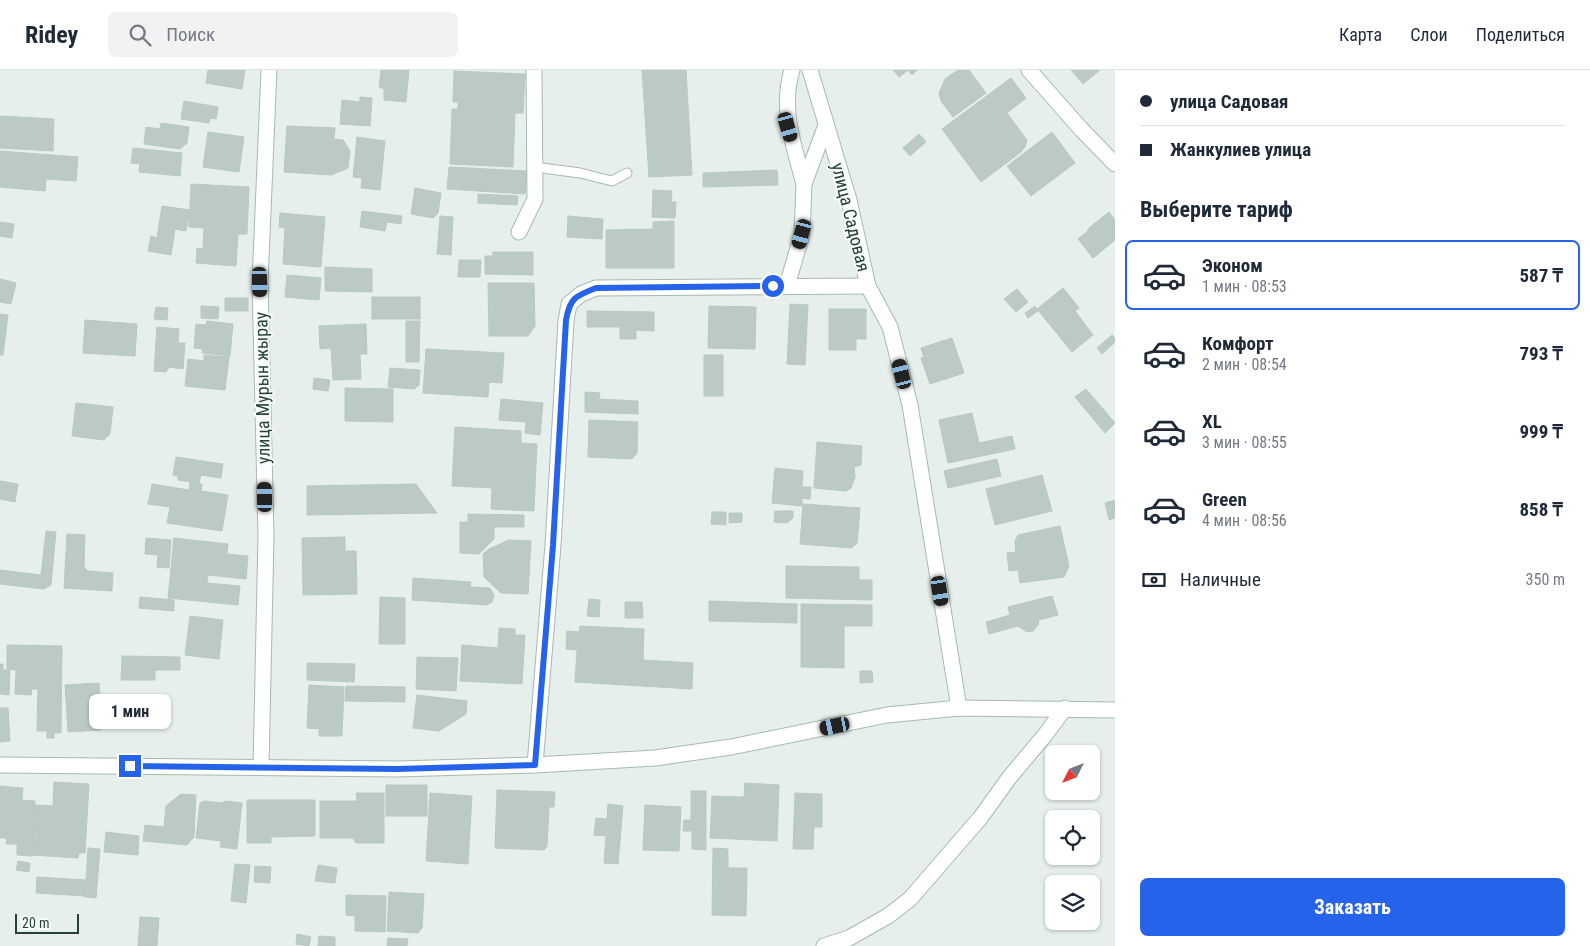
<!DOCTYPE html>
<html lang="ru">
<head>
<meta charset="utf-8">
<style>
  :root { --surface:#fff; --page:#f2f2f3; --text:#1f2937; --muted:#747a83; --line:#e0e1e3; --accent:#2563eb }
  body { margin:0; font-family:"Roboto Condensed",sans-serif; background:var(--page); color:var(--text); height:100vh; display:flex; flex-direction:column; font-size:19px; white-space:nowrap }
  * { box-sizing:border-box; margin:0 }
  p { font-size:16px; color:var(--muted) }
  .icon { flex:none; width:28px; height:28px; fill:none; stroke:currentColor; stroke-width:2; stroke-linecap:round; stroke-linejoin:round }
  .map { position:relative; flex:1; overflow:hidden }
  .drawer { display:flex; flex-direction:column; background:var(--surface); width:475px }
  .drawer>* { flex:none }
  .banner { display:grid; align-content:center; height:110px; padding:0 25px; background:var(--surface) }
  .needle { width:32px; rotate:228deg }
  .buttons { position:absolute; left:1045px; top:675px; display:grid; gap:10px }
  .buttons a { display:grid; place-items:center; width:55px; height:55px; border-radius:8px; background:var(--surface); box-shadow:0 1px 4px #0004; font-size:25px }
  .scale { position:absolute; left:15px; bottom:12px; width:64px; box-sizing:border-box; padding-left:5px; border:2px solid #24423a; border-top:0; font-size:14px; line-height:18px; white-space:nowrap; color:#24423a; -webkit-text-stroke:4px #f7fbf9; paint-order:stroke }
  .end { position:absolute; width:22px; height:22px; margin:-11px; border:6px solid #2563eb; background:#fff; box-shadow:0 0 0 2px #fff }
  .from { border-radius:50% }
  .bubble { position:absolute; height:35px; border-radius:8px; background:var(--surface); box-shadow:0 1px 4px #0004; font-size:16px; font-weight:700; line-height:35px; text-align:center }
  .car { position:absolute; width:15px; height:30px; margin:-15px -8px; border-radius:6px; box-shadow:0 0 4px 1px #0007; background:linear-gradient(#222 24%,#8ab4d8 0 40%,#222 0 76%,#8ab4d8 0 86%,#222 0) }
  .banner b { display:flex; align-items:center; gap:18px; height:48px; font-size:19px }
  .banner b+b { border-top:1px solid var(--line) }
  .banner i { width:12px; height:12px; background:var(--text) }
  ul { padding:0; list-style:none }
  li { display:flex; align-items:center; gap:15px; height:70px; margin:0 10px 8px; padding:0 15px; border:2px solid transparent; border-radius:8px }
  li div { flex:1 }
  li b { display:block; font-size:19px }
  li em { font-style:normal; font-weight:700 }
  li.selected { border-color:var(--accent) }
  li>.icon { width:45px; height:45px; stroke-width:1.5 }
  h2 { padding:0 25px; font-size:22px; line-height:60px }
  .pay { display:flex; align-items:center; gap:12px; height:55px; padding:0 25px; font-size:19px }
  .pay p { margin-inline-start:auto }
  .action { display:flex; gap:10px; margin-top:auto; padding:10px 25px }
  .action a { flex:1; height:58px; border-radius:8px; background:var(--accent); color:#fff; font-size:20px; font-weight:700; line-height:58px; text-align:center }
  header { display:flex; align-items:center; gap:30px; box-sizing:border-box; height:70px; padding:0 25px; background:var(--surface); border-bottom:1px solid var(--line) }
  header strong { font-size:24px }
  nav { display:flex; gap:28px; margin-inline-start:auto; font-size:18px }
  .search { width:350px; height:45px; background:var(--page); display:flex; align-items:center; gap:12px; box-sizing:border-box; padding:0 18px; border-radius:8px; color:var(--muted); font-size:19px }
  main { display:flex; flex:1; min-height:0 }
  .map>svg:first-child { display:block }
  .building { fill:#bbcac4; stroke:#b8c9c2 }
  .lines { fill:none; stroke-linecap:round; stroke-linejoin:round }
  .lane-casing { stroke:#a8b8b2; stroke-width:11 }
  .street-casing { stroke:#a8b8b2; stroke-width:17 }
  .lane { stroke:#fff; stroke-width:9 }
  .street { stroke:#fff; stroke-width:15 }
  .route { stroke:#2563eb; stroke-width:6 }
  .labels { text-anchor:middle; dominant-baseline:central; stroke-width:4; stroke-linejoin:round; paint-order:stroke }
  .street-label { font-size:18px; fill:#24423a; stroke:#f7fbf9 }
</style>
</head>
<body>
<header>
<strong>Ridey</strong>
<div class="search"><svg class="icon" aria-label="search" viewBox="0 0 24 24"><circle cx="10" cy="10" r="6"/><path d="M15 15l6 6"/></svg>Поиск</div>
<nav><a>Карта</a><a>Слои</a><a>Поделиться</a></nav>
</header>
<main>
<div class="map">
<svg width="1115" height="876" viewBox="0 0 1115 876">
  <rect width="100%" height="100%" fill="#e6efeb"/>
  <g class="building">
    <path d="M208 0H245L242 19 206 13Z"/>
    <path d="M381 0H409L406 32 384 30V19L379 17Z"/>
    <path d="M642 0H686L692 105 649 107Z"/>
    <path d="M893 0H917L912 5 908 0 899 7Z"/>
    <path d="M958 0H969L986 23 953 47 941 31 939 23 945 9Z"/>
    <path d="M1071 0H1100L1083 14Z"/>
    <path d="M454 1 525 4 523 43H515L513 97 450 94 452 39H458V32H453Z"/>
    <path d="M1011 8 1026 28 1007 43 1027 70 1025 77 1021 82 981 112 942 59Z"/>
    <path d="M360 27 372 28 370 56 340 54 342 30 360 32Z"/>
    <path d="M184 31 218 37 216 49 210 48 209 53 181 49Z"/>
    <path d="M0 46 54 49 53 81 0 78Z"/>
    <path d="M161 53 189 57 187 73 180 79 144 74 146 57 160 59Z"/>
    <path d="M287 56 335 58 334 69 343 70 350 81 348 98 331 105 284 102Z"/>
    <path d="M208 62 244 67 239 102 203 97Z"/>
    <path d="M1052 62 1075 93 1031 126 1007 96Z"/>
    <path d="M919 64 926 72 910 86 903 78Z"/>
    <path d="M357 67 385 71 380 120 361 118 362 108 353 107Z"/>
    <path d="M133 78 182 83 180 106 139 102 140 94 131 93Z"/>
    <path d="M0 81 78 87 76 111 46 109 45 121 0 117Z"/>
    <path d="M449 97 527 101 525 124 447 119Z"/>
    <path d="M777 100 778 115 703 117V103Z"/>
    <path d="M191 114 249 117 247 164H238L236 196 196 193 197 178 203 179 204 158 189 157Z"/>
    <path d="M415 118 441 123 438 143 433 148 411 144Z"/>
    <path d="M653 120 672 121 671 132H676L675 148 652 147Z"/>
    <path d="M478 124 518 126 517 135 478 133Z"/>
    <path d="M162 136 190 140 186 161 175 159 171 185 148 181 151 166 157 168Z"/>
    <path d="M362 141 402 146 401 154 387 152 385 161 360 157Z"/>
    <path d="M1109 142 1115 150V170L1093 188 1078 169 1087 162 1089 158Z"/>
    <path d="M280 143 325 147 321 197 283 194 285 158 279 157Z"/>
    <path d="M440 146 453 147 451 185 437 184Z"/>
    <path d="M568 146 603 149 602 169 567 167Z"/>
    <path d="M674 151V198H606V160L653 159V152Z"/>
    <path d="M0 152 14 154 12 168 0 166Z"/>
    <path d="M493 182H533V205L485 204V186H493Z"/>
    <path d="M459 190H481L480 207H458Z"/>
    <path d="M325 197 372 199V222L325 221Z"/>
    <path d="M287 205 321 208 319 230 285 227Z"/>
    <path d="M0 209 16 213 11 234 0 232Z"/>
    <path d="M488 213H534L535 256 528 266H489Z"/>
    <path d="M1063 218 1079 238 1075 241 1093 265 1072 282 1037 239Z"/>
    <path d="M1017 219 1028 232 1016 242 1004 229Z"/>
    <rect x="372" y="227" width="48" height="22"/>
    <rect x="225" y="228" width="23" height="13"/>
    <path d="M790 234 808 235 805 295 787 294Z"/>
    <path d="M201 236 219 237 218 249 201 248Z"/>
    <path d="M709 236 756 237 755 279 708 278Z"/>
    <path d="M1035 236 1038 241 1028 248 1025 243Z"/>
    <path d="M156 237 168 238 167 250 154 249Z"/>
    <path d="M829 239H866V269H856V280H829Z"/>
    <path d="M587 241 654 242V261L636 260V269H620V257H587Z"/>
    <path d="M0 244 8 245 3 285H0Z"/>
    <path d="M85 250 137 254 135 286 83 283Z"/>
    <path d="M207 251 233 254 230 286 202 283 203 279 194 278 196 254 206 255Z"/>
    <path d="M406 251H420L419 292H406Z"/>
    <path d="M366 254 367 284H360L361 309 333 310 331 278 320 279 319 256Z"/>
    <path d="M157 257 179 259 178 273H185L183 299 169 297 166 302 154 301Z"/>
    <path d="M1112 265 1115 268V272L1102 284 1097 278Z"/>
    <path d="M952 268 964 303 930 314 921 288 924 287 921 278Z"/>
    <path d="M426 279 504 283 502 313 489 312 488 327 423 323Z"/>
    <path d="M204 285 229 287 225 320 185 316 188 289 204 291Z"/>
    <rect x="704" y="285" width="19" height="41"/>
    <path d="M390 298 420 300 419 315 414 319 388 317Z"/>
    <path d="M314 308 330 310 328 321 313 319Z"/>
    <path d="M345 318 393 319V352L345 351Z"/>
    <path d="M1086 319 1115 353 1105 363 1075 327Z"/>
    <path d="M585 322 600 323 599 329 638 331V344L585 342Z"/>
    <path d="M501 329 543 333 540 365 525 363 526 352 499 350Z"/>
    <path d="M76 333 113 337 110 364 104 370 72 366Z"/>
    <path d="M972 343 979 373 1012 366 1015 379 948 393 939 350Z"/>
    <path d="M589 350 638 352 637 383 632 389 588 387Z"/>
    <path d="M455 357 521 361V373L537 374 534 441 491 439 492 418 452 416Z"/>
    <path d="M817 372 862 376 861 395 854 397 855 407 851 418 846 421 814 418Z"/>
    <path d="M176 387 223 394 221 408 201 405 199 413 178 410V406L173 405Z"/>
    <path d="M997 389 1001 406 948 418 944 401Z"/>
    <path d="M775 398 803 401 802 417H811L810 429 802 428V436L772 433Z"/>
    <path d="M1042 405 1052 441 995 455 986 419Z"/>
    <path d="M0 411 18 414 15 432 0 429Z"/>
    <path d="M190 412 202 414 201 421 228 425 222 461 167 453 170 437 148 434 152 414 189 420Z"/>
    <path d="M416 414 437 443 307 445V416Z"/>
    <path d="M1115 430V448L1109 450 1105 433Z"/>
    <path d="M803 434 860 438 857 473 852 478 800 474Z"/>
    <path d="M775 441H793V448L787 453 774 452Z"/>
    <path d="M712 442H726V455L711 454Z"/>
    <path d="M729 443H742V452L729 453Z"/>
    <path d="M468 444 524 445V457H494V469L479 484 460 483V452H468Z"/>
    <path d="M1060 456 1069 496 1064 507 1020 513 1018 500 1009 501 1007 483 1016 482 1015 471 1018 465Z"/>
    <path d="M46 461 56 462 51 515 44 519 0 514V500L41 505Z"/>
    <path d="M67 464 85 465 84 497 88 501 113 503 112 521 64 518Z"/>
    <path d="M345 467V481H356L357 524 303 525 302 468Z"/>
    <path d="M146 468 171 470 169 498 157 497 158 485 145 484Z"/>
    <path d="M174 468 228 474 227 484 248 486 246 509 208 505 207 513 240 516 238 535 168 528Z"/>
    <path d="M509 470 531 471 528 524 501 523 484 507 483 484 489 479Z"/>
    <path d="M786 496 859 497V510H872V530L786 528Z"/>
    <path d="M413 508 471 512 470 517 490 518 494 525 492 532 487 535 412 530Z"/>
    <path d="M1052 526 1058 545 1039 550 1038 555 1033 561 1027 562 1018 556 989 564 986 552 1010 545 1008 537Z"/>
    <path d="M140 527 174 530V541L139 538Z"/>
    <path d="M380 527 405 528V574H379Z"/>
    <path d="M589 529 600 530 599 547 587 546Z"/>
    <path d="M709 531 797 534V553L709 551Z"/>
    <path d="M625 532H642L643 548H625Z"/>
    <path d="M801 534 872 535V556H844V598L801 597Z"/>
    <path d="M190 546 223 550 219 589 185 585Z"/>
    <path d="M580 556 644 559 643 590 693 593 692 619 575 612 577 580 566 579 567 561 579 562Z"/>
    <path d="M499 558 515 559V565H525L522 614 460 611 462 575 498 578Z"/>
    <path d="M7 575 62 576 61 663H54V668H47V661H37L38 619H32L31 625 15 624 16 600 7 599Z"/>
    <path d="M122 586 180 587V600H155V610H121Z"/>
    <path d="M417 587 458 588 456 621 416 619Z"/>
    <path d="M307 593 355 594 354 612 307 610Z"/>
    <path d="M0 594H3V600H10L9 625 0 624Z"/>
    <path d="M860 601H872L873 612 860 613Z"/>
    <path d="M99 613 101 660 68 662 65 615Z"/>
    <path d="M309 615 344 617 342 666H319V659L307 658Z"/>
    <path d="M346 616 405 617V632L345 631Z"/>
    <path d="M417 625 467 631 466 644 439 661 413 658Z"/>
    <path d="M0 638H8L10 671 0 672Z"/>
    <path d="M54 712 89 714 85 783H79L78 788 32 785 35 735 53 736Z"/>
    <path d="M745 713 779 715 777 771 710 768 712 726 744 727Z"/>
    <rect x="386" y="715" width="41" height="31"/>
    <path d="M0 716 23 718 22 730 35 731 32 786 17 785V774H6L7 768H0Z"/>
    <path d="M497 720 555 722 554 737H549L547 776 544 780 495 778Z"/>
    <path d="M691 721H706V780L692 779V761H683L684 750H691Z"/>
    <path d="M356 723H384V773H356L353 768H320V731H357Z"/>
    <path d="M430 723 472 726 468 794 426 791Z"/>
    <path d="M795 723 822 724V757H814L813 779H793Z"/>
    <path d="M181 724 196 725 194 767 187 775 143 771 145 755 164 757 166 736Z"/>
    <path d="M247 730H315V766L271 767V773H247Z"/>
    <path d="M205 731 221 733 226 731 242 733 237 779 220 777 221 771 196 768 200 733Z"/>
    <path d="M608 734 623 736 618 794 604 793 606 766 594 765 596 748 607 749Z"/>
    <path d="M645 735 681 737 679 781 643 780Z"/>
    <path d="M106 762 139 766 138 785 104 782Z"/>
    <path d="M88 778 100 779 96 828 85 827Z"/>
    <path d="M713 778 728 779V798H747L746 846 712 845Z"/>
    <path d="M18 791 30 793 29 802 16 800Z"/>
    <path d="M235 794 250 795 246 833 231 831Z"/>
    <path d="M318 795 337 798 335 813 315 811Z"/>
    <path d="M255 796 271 797 270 813 254 812Z"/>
    <path d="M37 807 85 810V826L36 823Z"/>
    <path d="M389 822 424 824 422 858 418 863 387 861Z"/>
    <path d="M346 825 386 826 385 862 355 861V846L346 845Z"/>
    <path d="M140 847 159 848 157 876H138Z"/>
    <path d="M297 864 311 867 309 876 296 874Z"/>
    <path d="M319 866 335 867V876H318Z"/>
    <path d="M388 868 408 869 407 876H387Z"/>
  </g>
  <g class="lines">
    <g class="lane-casing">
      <path id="lane" d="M535 97 580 103 612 111 627 103"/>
    </g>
    <g class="street-casing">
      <g id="street">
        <path d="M792 0C780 39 794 76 804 114"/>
        <path d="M1029 0 1081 59 1115 94"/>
        <path d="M519 162 535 129 534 0"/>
        <path d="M787 216 802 164 804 114 826 55"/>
        <path d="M868 216 890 257 910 335 959 638"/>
        <path d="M0 695 397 699 535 695 655 688 731 677 887 645 959 638 1115 640"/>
        <path d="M535 695 553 475 566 251 569 234 581 224 596 218 868 216 849 130 810 0"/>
        <path d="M261 697 266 466 260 212 269 0"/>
        <path d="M824 876 849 868 888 846 910 829 981 747 1009 708 1045 665 1065 638"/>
      </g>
    </g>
    <use href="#lane" class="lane"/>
    <use href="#street" class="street"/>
  </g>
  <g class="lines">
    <path class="route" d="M130 696 397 699 535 695 553 475 566 250C570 228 575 226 596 218L773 216"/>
  </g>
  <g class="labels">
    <g class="street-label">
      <text transform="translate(851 147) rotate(76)">улица Садовая</text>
      <text transform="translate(262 318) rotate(-91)">улица Мурын жырау</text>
    </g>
  </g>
</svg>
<div class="buttons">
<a><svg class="needle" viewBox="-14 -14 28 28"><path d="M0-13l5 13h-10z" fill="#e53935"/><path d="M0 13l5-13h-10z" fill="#747a83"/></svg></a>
<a><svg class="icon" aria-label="locate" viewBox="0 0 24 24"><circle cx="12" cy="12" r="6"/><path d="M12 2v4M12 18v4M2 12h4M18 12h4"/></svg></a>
<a><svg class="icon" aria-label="layers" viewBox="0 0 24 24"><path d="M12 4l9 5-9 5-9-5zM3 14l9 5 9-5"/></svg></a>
</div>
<div class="scale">20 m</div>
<i class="end from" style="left:773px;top:216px"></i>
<i class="end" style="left:130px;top:696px"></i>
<div class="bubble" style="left:89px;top:624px;width:82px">1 мин</div>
<i class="car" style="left:788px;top:57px;rotate:164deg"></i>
<i class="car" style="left:802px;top:164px;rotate:195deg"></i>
<i class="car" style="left:260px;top:212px;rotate:179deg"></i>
<i class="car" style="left:902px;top:304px;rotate:346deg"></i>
<i class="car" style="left:265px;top:427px;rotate:359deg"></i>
<i class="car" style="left:940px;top:521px;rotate:171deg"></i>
<i class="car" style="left:835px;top:656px;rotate:258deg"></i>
</div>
<section class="drawer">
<div class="banner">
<b><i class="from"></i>улица Садовая</b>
<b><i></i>Жанкулиев улица</b>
</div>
<h2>Выберите тариф</h2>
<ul>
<li class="selected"><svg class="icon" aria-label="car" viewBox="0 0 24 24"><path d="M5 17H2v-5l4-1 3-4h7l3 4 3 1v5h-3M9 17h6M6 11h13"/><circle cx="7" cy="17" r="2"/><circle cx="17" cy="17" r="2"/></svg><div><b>Эконом</b><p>1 мин · 08:53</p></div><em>587 ₸</em></li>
<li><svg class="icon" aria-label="car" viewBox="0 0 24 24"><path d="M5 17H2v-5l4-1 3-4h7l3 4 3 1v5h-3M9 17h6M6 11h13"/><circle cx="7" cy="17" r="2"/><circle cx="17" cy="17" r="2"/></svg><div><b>Комфорт</b><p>2 мин · 08:54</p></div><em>793 ₸</em></li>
<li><svg class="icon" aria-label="car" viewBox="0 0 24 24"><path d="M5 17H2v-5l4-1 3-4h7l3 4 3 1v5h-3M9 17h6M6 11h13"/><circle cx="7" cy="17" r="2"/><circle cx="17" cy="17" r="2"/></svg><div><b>XL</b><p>3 мин · 08:55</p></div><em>999 ₸</em></li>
<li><svg class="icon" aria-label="car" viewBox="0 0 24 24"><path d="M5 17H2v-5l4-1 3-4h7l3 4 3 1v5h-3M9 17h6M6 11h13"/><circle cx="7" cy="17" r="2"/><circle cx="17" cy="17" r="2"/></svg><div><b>Green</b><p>4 мин · 08:56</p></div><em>858 ₸</em></li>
</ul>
<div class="pay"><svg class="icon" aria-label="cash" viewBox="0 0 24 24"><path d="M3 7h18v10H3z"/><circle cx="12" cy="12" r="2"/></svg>Наличные<p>350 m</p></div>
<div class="action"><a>Заказать</a></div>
</section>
</main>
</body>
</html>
